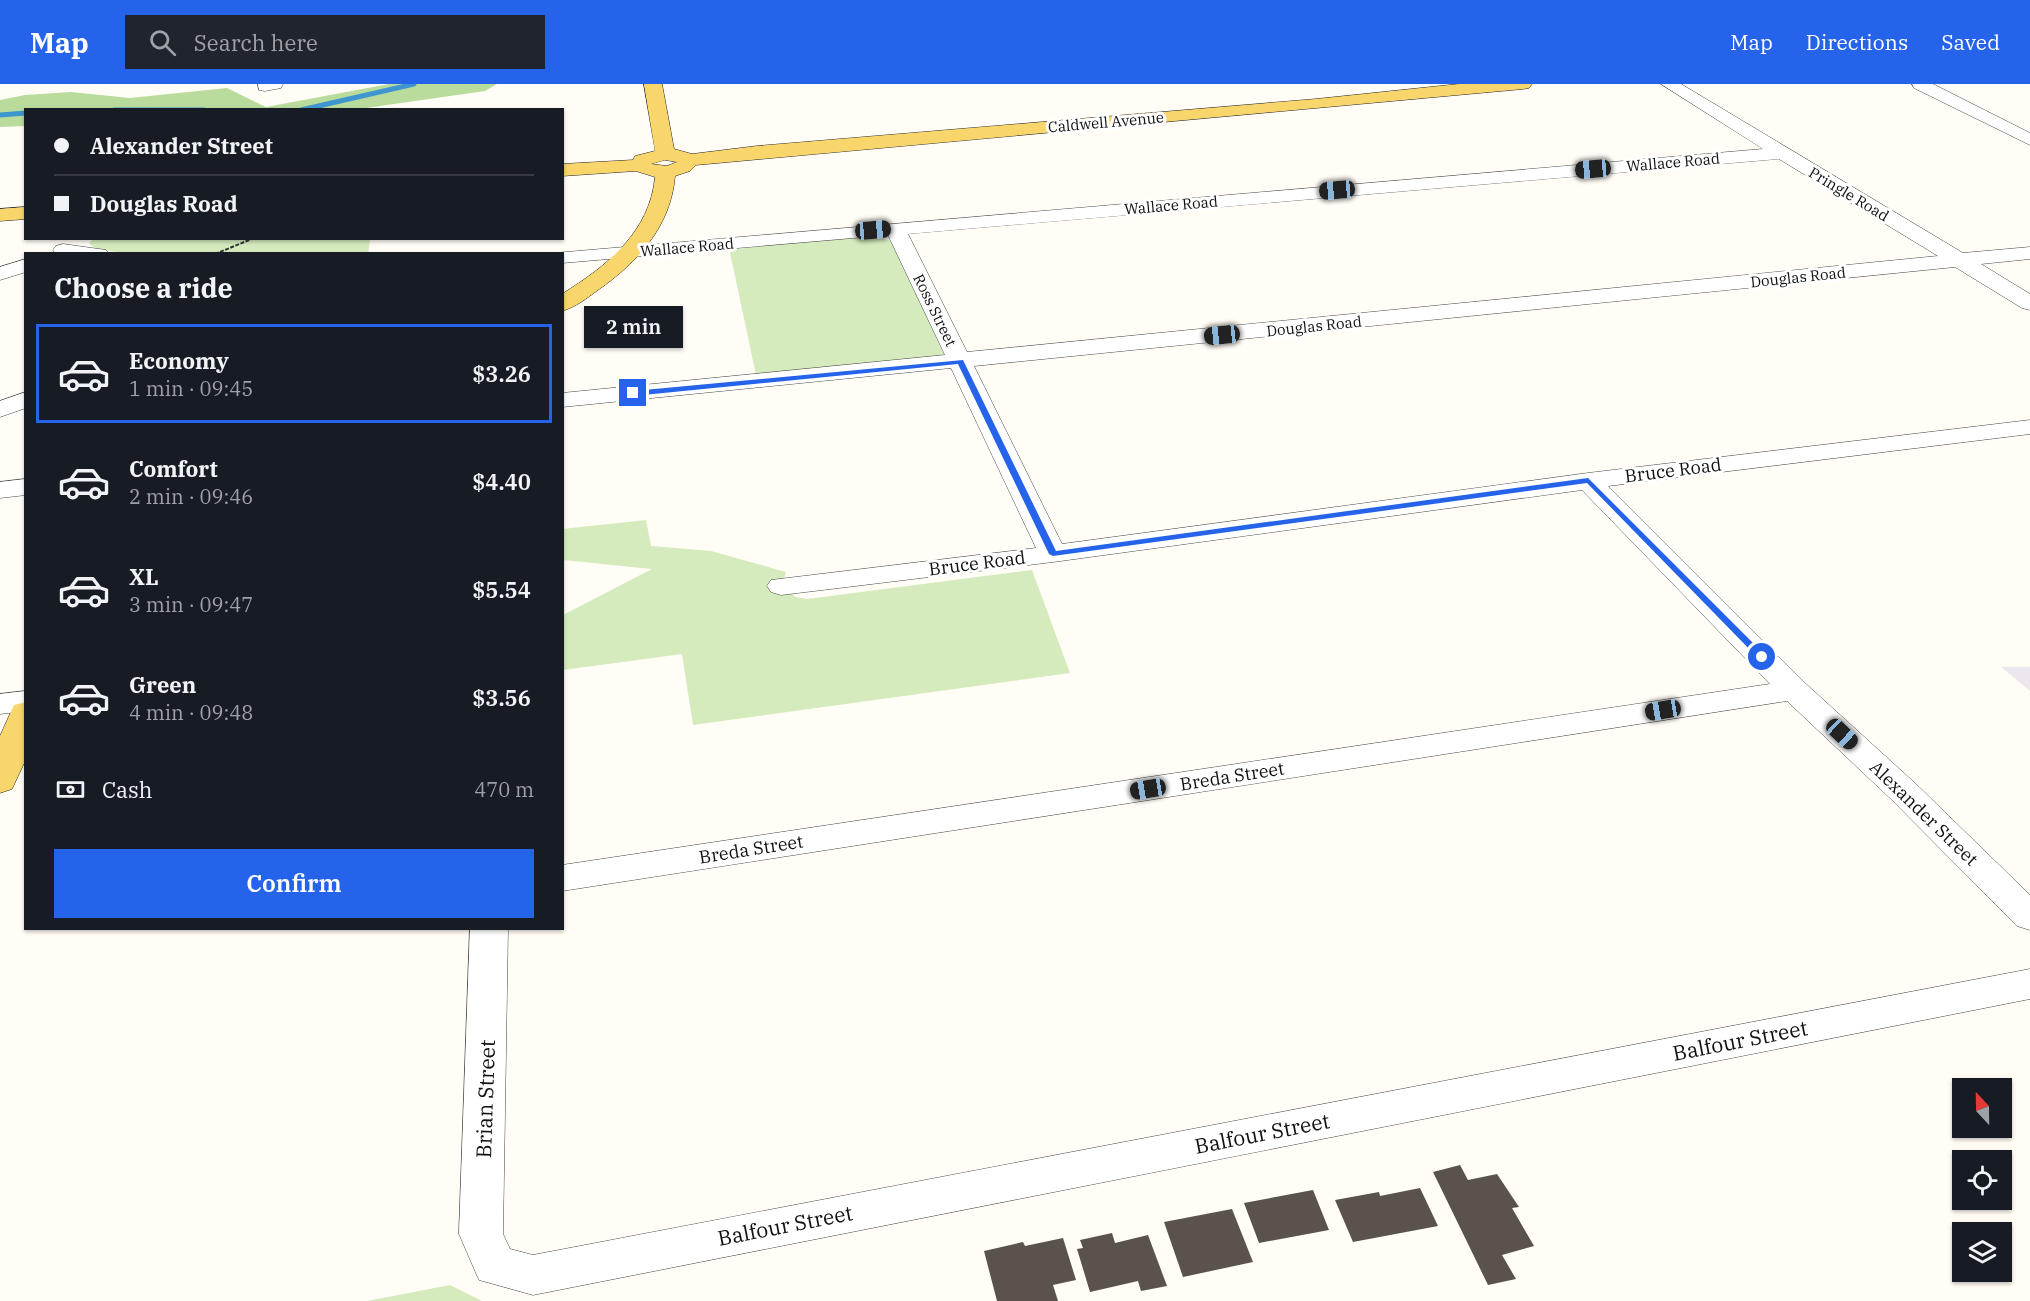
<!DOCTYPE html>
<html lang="en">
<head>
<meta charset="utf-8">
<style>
  :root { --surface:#171b24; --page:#20242c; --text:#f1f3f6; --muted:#9ea1a6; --line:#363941; --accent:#2563eb }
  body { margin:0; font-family:"IBM Plex Serif",serif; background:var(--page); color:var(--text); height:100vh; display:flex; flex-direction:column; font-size:22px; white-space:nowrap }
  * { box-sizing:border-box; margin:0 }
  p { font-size:20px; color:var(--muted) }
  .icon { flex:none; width:33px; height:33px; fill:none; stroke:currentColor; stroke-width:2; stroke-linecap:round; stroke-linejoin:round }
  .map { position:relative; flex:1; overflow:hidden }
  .panel { position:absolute; left:24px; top:168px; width:540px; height:678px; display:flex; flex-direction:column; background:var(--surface); border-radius:0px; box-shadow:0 2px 4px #0004 }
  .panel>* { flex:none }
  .banner { position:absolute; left:24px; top:24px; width:540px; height:132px; border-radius:0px; box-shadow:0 2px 4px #0004; display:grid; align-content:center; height:132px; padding:0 30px; background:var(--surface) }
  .needle { width:39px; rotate:338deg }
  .tools { position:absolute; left:1952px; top:994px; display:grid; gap:12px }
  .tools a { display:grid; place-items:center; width:60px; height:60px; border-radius:0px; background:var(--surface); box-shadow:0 2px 4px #0004; font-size:30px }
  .end { position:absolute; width:27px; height:27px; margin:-14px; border:8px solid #2563eb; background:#fff; box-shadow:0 0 0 3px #fff }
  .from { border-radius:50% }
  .bubble { position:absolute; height:42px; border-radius:0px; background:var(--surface); box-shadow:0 2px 4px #0004; font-size:20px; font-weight:600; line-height:42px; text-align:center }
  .car { position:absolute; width:18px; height:36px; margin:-18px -9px; border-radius:8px; box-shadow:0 0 4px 2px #0007; background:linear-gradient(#222 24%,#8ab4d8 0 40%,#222 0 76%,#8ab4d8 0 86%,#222 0) }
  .banner b { display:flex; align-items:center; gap:21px; height:57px; font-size:22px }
  .banner b+b { border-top:2px solid var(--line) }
  .banner i { width:15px; height:15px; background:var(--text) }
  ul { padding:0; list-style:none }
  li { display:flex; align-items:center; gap:18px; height:99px; margin:0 12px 9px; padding:0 18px; border:3px solid transparent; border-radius:0px }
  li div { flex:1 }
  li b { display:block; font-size:22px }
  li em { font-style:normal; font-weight:600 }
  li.active { border-color:var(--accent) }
  li>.icon { width:54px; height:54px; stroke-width:1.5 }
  h2 { padding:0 30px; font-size:27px; line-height:72px }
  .pay { display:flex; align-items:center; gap:15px; height:66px; padding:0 30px; font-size:22px }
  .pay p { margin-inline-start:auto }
  .button { display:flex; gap:12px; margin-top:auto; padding:12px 30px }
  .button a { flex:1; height:69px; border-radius:0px; background:var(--accent); color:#fff; font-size:24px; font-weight:600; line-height:69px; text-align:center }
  header { display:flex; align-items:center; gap:36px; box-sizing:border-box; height:84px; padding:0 30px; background:var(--accent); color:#fff }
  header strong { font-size:28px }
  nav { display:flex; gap:33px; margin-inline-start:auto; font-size:21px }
  .search { width:420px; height:54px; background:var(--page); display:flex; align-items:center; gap:15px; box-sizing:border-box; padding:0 21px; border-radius:0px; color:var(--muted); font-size:22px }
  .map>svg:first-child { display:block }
  .industrial { fill:#eee6ef }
  .green { fill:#d5ebbd }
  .forest { fill:#b9dc9c }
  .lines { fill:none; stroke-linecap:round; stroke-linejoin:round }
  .stream { stroke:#3f96cf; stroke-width:5 }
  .building { fill:#5a524d }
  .minor-casing { stroke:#444; stroke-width:1 }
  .major-casing { stroke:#222; stroke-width:1 }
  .path { stroke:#333; stroke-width:2; stroke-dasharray:4 1.5; stroke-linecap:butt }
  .minor { fill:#fff; fill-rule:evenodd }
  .major { fill:#f9d66b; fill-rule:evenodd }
  .route { fill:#2563eb }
  .labels { text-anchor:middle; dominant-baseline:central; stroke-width:6; stroke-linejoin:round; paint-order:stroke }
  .far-street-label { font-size:15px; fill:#111; stroke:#fff }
  .street-label { font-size:18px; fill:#111; stroke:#fff }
  .near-street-label { font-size:21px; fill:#111; stroke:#fff }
</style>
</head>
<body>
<header>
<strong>Map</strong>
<div class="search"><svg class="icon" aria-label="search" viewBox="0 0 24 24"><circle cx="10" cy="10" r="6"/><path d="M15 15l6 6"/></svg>Search here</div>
<nav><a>Map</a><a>Directions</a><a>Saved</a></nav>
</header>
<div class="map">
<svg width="2030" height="1217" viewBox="0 0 2030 1217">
  <rect width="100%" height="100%" fill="#fffdf5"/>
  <path class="industrial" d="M2001 583H2030V607Z"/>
  <g class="green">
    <path d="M875 152 894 158 945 273 756 291 729 164Z"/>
    <path d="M94 154 370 155 368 170H134L95 165 89 159Z"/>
    <path d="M646 436 651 462 711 467 786 488 782 502 796 513 807 515 1032 486 1070 589 693 641 682 570 563 586V531L652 485 563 476 562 445Z"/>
    <path d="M450 1201 482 1217H367Z"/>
  </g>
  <path class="forest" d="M389 0H497L485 7 359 25 26 26 25 42 0 43V16L25 11 71 8 130 14 227 4 266 23Z"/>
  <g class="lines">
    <g class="stream">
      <path d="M114 26H204"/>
      <path d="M301 26 414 0"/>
      <path d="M0 31 26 29"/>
    </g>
  </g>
  <g class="building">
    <path d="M1460 1081 1468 1096 1497 1090 1519 1123 1512 1124 1534 1162 1502 1171 1516 1195 1488 1201 1433 1088Z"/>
    <path d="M1420 1104 1438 1142 1353 1158 1335 1116 1379 1108 1380 1112Z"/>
    <path d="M1313 1106 1329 1146 1259 1159 1244 1119Z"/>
    <path d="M1232 1125 1253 1178 1183 1193 1164 1138Z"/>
    <path d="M1112 1149 1115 1159 1148 1151 1167 1202 1141 1207 1138 1197 1090 1208 1077 1165 1083 1164 1080 1156Z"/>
    <path d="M1063 1154 1076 1196 1053 1201 1058 1217H997L984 1167 1023 1158 1025 1162Z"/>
  </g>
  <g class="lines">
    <g class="minor-casing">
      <g id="minor">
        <path d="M258 0H283L281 4 265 7 259 6Z"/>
        <path d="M1661 0H1681L1963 169 2030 163V175L1981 180 2030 210V226L2022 224 1955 183 974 282 1062 460 1588 389 2030 336V350L1608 402 1805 599 1916 700 2030 811V846L2017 842 1892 716 1787 617 562 807V781L1770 600 1582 406 1053 478 781 511 771 508 767 502 771 496 1036 464 951 284 562 323V309L945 271 888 151 562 179V170L555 169 1763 65ZM1779 75 1938 172 967 268 908 150Z"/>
        <path d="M1912 0H1933L2030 49V61L1914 4Z"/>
        <path d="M63 160 106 166 109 170H55L53 166 56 162Z"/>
        <path d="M26 175V188L0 196V183Z"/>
        <path d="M26 308V324L0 333V317Z"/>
        <path d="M26 395V411L0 414V398Z"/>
        <path d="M26 607V627L0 630V610Z"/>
        <path d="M470 844H508L503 1150 510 1165 533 1171 2030 885V915L533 1211 479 1196 459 1150Z"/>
      </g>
    </g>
    <g class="major-casing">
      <g id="major">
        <path d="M644 0H662L674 65 692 70 757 62 1316 15 1459 0H1532L1529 4 1523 5 696 81 690 87 675 92C671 142 638 178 598 206 587 214 576 223 562 227V210C607 182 650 148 655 93L636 87 562 92V80L633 76 635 72 655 67ZM665 76 677 78 667 82 651 80Z"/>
        <path d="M26 123V135L0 137V125Z"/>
        <path d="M26 618V675L12 705 0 709V652L14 621Z"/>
      </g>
    </g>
    <path class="path" d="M215 170 254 154"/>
    <use href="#minor" class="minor"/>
    <use href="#major" class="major"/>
  </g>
  <path class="route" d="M963 276 1056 467 1588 394 1767 573 1759 575 1587 399 1053 472 1049 470 958 280 633 312 629 309 633 307Z"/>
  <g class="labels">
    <g class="far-street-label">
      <text transform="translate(1106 38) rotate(-5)">Caldwell Avenue</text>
      <text transform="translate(1673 78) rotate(-5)">Wallace Road</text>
      <text transform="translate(1849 110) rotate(31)">Pringle Road</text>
      <text transform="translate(1171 121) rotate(-5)">Wallace Road</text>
      <text transform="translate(687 163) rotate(-5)">Wallace Road</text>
      <text transform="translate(1798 193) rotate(-6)">Douglas Road</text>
      <text transform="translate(935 226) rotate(64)">Ross Street</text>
      <text transform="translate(1314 242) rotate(-6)">Douglas Road</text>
    </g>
    <g class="street-label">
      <text transform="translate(1673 386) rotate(-7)">Bruce Road</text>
      <text transform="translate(977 479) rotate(-7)">Bruce Road</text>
      <text transform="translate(1232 692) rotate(-9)">Breda Street</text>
      <text transform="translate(1924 729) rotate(44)">Alexander Street</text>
      <text transform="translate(751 765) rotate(-9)">Breda Street</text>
    </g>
    <g class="near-street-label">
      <text transform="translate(1740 956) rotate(-11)">Balfour Street</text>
      <text transform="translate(485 1015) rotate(-88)">Brian Street</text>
      <text transform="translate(1262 1049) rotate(-11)">Balfour Street</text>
      <text transform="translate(785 1141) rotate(-11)">Balfour Street</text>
    </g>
  </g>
</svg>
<div class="tools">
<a><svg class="needle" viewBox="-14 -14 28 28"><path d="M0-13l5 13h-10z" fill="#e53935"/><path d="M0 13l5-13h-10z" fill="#9ea1a6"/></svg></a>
<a><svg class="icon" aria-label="locate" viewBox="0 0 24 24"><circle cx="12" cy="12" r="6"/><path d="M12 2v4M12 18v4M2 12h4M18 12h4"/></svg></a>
<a><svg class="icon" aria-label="layers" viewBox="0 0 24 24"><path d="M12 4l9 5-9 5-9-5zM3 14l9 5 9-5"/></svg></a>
</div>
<i class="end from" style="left:1762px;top:573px"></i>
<i class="end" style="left:633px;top:309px"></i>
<div class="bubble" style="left:584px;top:222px;width:99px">2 min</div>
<i class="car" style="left:1593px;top:85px;rotate:265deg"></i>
<i class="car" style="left:1337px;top:106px;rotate:265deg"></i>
<i class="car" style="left:873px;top:146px;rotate:85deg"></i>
<i class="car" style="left:1222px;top:251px;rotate:264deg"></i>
<i class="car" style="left:1663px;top:626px;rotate:261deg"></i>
<i class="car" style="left:1842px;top:650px;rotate:133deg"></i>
<i class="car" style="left:1148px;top:705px;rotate:261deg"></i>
<div class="banner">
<b><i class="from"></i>Alexander Street</b>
<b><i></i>Douglas Road</b>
</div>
<section class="panel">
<h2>Choose a ride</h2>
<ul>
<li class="active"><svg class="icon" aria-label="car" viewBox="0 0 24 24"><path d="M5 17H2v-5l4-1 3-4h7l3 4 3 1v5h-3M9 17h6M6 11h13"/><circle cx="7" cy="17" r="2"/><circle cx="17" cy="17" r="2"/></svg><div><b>Economy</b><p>1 min · 09:45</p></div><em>$3.26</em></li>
<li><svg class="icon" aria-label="car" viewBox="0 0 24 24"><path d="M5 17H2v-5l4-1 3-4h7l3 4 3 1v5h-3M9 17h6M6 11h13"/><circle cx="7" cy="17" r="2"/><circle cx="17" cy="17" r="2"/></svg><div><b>Comfort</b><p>2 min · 09:46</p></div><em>$4.40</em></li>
<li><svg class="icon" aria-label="car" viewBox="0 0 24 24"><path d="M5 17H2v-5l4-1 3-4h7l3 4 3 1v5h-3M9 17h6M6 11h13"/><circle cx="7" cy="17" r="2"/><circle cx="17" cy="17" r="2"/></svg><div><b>XL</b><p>3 min · 09:47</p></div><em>$5.54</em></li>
<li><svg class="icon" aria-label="car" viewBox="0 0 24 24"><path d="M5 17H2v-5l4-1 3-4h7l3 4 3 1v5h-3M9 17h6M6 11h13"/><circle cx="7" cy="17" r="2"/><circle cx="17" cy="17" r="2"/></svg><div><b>Green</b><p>4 min · 09:48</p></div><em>$3.56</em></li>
</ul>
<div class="pay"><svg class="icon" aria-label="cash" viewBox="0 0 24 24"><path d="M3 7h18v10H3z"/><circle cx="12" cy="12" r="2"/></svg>Cash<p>470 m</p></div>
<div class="button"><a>Confirm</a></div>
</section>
</div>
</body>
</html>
